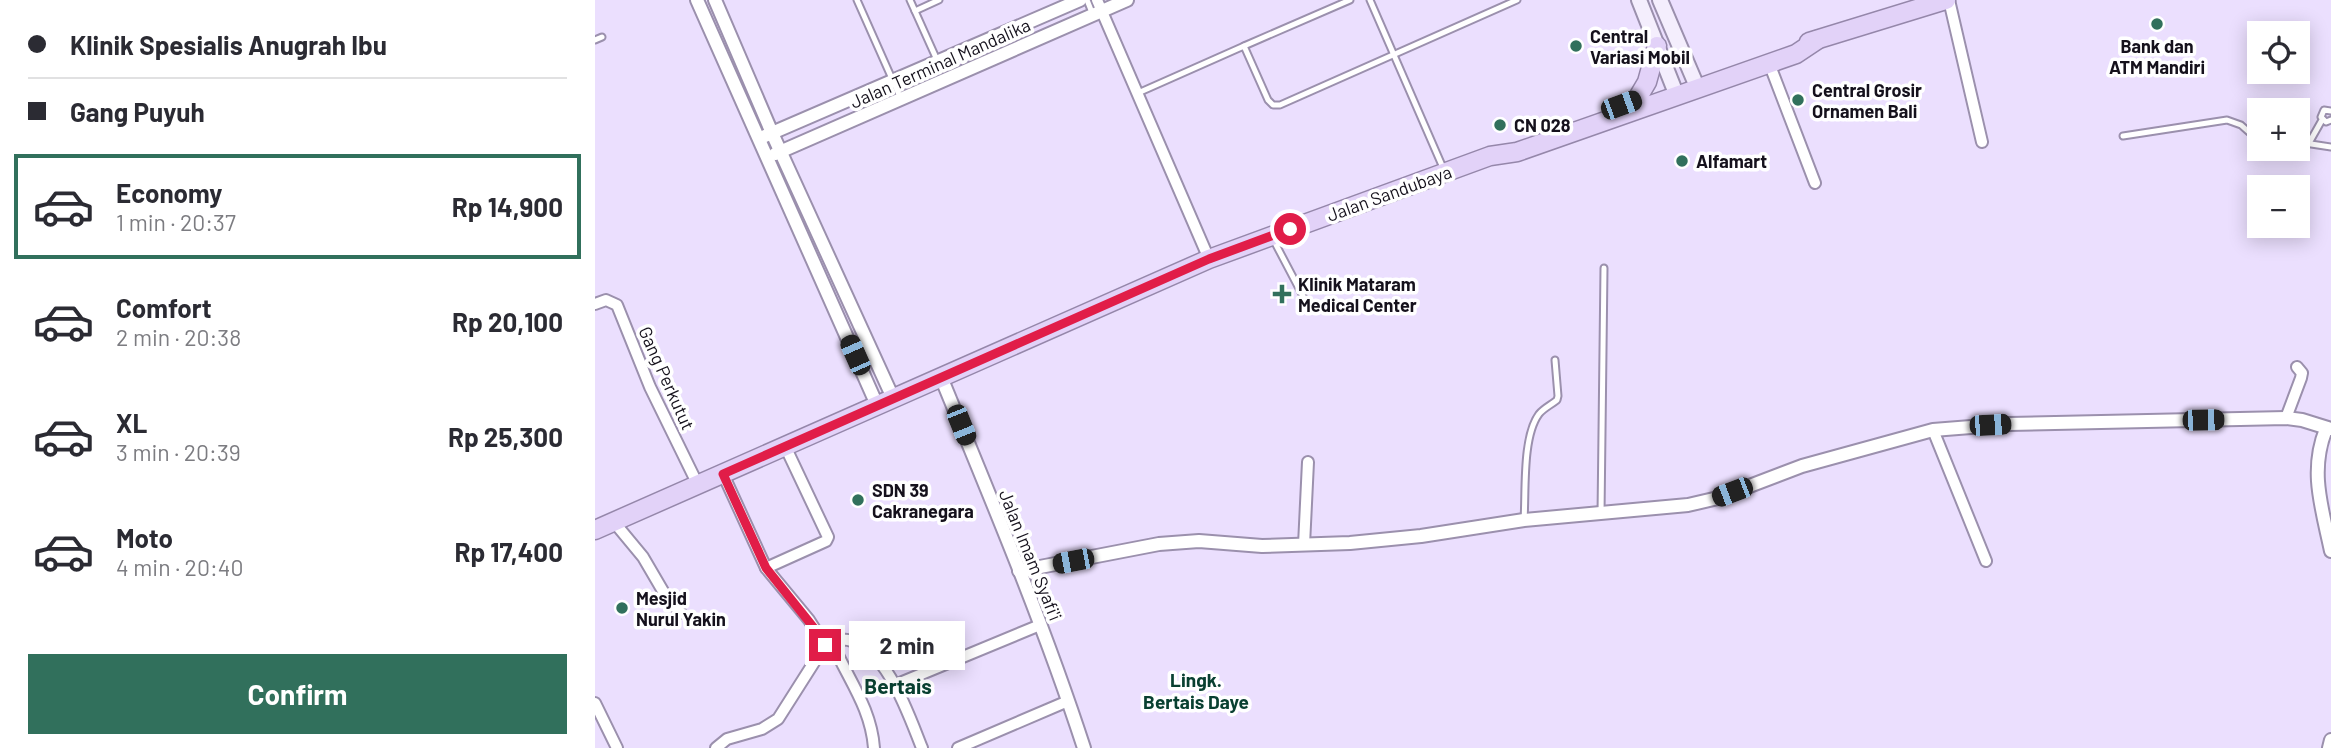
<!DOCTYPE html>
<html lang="en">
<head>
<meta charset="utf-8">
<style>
  :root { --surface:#fff; --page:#f7f7f7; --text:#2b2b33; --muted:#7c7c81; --line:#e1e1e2; --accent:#31705c }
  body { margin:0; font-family:Barlow,sans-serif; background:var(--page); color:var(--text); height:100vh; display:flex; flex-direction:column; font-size:26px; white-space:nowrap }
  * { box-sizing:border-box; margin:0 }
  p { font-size:23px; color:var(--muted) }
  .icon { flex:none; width:38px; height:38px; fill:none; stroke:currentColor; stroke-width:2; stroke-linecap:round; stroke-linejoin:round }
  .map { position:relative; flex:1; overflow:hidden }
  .sheet { display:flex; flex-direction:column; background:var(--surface); width:595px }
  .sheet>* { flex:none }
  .guide { display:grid; align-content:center; height:154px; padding:0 28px; background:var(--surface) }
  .buttons { position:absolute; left:1652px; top:21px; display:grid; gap:14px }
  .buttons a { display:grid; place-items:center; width:63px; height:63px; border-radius:0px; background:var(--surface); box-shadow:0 4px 18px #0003; font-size:35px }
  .end { position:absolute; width:32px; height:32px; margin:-16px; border:9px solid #e11d48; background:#fff; box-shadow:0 0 0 4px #fff }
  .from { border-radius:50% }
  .bubble { position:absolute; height:49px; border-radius:0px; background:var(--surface); box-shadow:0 4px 18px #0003; font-size:23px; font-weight:700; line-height:49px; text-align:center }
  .car { position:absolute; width:21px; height:42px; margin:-21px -10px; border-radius:9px; box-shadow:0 0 5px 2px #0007; background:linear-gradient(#222 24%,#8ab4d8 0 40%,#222 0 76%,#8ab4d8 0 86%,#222 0) }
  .guide b { display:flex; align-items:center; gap:24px; height:66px; font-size:26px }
  .guide b+b { border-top:2px solid var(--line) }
  .guide i { width:18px; height:18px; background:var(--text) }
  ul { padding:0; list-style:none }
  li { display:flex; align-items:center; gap:21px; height:105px; margin:0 14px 10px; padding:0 14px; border:4px solid transparent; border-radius:0px }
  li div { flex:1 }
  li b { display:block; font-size:26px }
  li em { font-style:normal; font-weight:700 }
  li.current { border-color:var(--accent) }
  li>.icon { width:63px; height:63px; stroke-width:1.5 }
  .cta { display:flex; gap:14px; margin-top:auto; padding:14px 28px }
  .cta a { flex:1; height:80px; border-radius:0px; background:var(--accent); color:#fff; font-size:28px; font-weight:700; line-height:80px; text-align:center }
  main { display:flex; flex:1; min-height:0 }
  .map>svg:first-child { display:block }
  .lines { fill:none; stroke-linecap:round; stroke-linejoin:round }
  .service-casing { stroke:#9b90ad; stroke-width:9 }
  .minor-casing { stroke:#9b90ad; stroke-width:14 }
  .tertiary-casing { stroke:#9b90ad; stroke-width:16 }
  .secondary-casing { stroke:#9b90ad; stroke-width:18 }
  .trunk-casing { stroke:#9587aa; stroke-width:21 }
  .service { stroke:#fff; stroke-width:5 }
  .minor { stroke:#fff; stroke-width:10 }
  .tertiary { stroke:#fff; stroke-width:12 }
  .secondary { stroke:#f4eefd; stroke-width:14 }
  .trunk { stroke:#e2d2f8; stroke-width:18 }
  .route { stroke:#e11d48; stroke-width:9 }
  .poi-dot { fill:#31705c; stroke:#fff; stroke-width:2.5 }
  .labels { text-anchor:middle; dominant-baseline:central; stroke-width:7; stroke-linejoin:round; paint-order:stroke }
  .poi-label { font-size:18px; font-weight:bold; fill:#15111c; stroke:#fff; text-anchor:start }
  .street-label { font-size:18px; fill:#15111c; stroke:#fff }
  .neighbourhood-label { font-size:19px; font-weight:bold; fill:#094031; stroke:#fff }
  .quarter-label { font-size:21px; font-weight:bold; fill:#094031; stroke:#fff }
</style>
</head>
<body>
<main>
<section class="sheet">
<div class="guide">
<b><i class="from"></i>Klinik Spesialis Anugrah Ibu</b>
<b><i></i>Gang Puyuh</b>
</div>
<ul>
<li class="current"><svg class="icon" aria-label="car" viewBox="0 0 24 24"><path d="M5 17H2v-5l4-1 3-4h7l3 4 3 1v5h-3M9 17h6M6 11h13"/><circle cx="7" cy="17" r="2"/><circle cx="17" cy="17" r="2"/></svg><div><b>Economy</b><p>1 min · 20:37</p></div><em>Rp 14,900</em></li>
<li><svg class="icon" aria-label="car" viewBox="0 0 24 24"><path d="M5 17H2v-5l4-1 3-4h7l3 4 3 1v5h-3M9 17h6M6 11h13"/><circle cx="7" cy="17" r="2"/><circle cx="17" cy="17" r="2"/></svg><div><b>Comfort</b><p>2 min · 20:38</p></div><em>Rp 20,100</em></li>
<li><svg class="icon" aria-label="car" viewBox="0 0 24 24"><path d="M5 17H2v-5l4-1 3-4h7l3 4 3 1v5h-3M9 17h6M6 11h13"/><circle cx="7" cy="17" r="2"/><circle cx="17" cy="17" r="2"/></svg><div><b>XL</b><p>3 min · 20:39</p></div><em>Rp 25,300</em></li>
<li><svg class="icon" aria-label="car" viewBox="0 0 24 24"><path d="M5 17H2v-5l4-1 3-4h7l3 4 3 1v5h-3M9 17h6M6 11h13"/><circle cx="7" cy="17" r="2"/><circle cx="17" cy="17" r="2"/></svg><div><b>Moto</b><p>4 min · 20:40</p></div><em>Rp 17,400</em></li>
</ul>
<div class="cta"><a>Confirm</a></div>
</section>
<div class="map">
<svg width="1736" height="748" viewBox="0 0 1736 748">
  <rect width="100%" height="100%" fill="#ebdffe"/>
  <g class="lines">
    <g class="service-casing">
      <g id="service">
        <path d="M262 0 306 99"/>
        <path d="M315 0 342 60"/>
        <path d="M492 0 498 15"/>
        <path d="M775 0 849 170"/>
        <path d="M320 11 344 0"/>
        <path d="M0 40 7 37"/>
        <path d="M649 46 755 0"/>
        <path d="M543 93 649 46 673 100 678 105H685L922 0"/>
        <path d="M1736 111 1729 110 1726 117 1731 122 1736 120"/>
        <path d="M1528 136 1632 120 1646 125 1664 141"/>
        <path d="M1703 142 1736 147"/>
        <path d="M1714 143 1727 120"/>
        <path d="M678 239 709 298"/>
        <path d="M1006 514 1009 268"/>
        <path d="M929 520C931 492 927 437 944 414 949 408 956 405 962 400L963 396 960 360"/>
      </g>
    </g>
    <g class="minor-casing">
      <g id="minor">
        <path d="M502 0 614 259"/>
        <path d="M1354 0 1387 142"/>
        <path d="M1174 63 1220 183"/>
        <path d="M0 304 11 300 22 305 55 387 103 485"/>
        <path d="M1691 418 1706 378 1707 373 1702 367"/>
        <path d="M1338 430 1391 561"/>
        <path d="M19 522 48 557 72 598 86 613"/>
        <path d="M709 545 713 462"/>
        <path d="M171 568 231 541 233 537 190 446"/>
        <path d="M237 642C242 641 248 639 253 640 292 648 314 716 327 748"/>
        <path d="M232 643 237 642C252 678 276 707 279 748"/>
        <path d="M300 685 445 625"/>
        <path d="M0 703 22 748"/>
        <path d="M121 748 132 739 167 729 183 719 230 645 214 620 171 568 128 474"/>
        <path d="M363 748 473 701"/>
      </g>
    </g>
    <g class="tertiary-casing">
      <g id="tertiary">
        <path d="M102 0 282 405"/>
        <path d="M120 0 177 133 298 398"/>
        <path d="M170 136 485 0"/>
        <path d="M180 154 532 0"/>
        <path d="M346 377C396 499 448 622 489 748"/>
        <path d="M1731 429C1714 471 1727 508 1736 551"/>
        <path d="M424 571 564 544 604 541 667 546 755 543 826 536 929 520 1093 505 1123 498 1207 466 1338 430 1414 424 1691 418 1707 420 1736 429"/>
        <path d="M1734 748 1736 740"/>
      </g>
    </g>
    <g class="secondary-casing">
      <g id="secondary">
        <path d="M1044 0 1082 96"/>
        <path d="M1065 0 1103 89"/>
      </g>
    </g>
    <g class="trunk-casing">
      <g id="trunk">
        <path d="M1214 42 1351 0"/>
        <path d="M1042 99 1052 82 1062 46"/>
        <path d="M0 530 614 259 895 156 922 152 1201 54 1222 40"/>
      </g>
    </g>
    <use href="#service" class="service"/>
    <use href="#minor" class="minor"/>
    <use href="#tertiary" class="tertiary"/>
    <use href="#secondary" class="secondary"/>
    <use href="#trunk" class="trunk"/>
  </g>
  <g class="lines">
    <path class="route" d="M230 645 223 633 171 568 128 474 614 259 695 229"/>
  </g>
  <g class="poi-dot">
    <circle cx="1562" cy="24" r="7"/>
    <circle cx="981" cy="46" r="7"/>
    <circle cx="1203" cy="100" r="7"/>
    <circle cx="905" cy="125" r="7"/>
    <circle cx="1087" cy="161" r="7"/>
    <path d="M683.5 283.5h7v7h7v7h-7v7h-7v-7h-7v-7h7z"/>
    <circle cx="263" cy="500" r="7"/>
    <circle cx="27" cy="608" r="7"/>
  </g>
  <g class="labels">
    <g class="poi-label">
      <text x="995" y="36">Central<tspan x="995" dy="21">Variasi Mobil</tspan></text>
      <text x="1562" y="46" text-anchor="middle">Bank dan<tspan x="1562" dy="21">ATM Mandiri</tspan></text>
      <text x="1217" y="90">Central Grosir<tspan x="1217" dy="21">Ornamen Bali</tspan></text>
      <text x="919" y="125">CN 028</text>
      <text x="1101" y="161">Alfamart</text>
      <text x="703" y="284">Klinik Mataram<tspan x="703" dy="21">Medical Center</tspan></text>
      <text x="277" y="490">SDN 39<tspan x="277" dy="21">Cakranegara</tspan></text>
      <text x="41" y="598">Mesjid<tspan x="41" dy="21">Nurul Yakin</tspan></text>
    </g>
    <g class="street-label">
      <text transform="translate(345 63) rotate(-24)">Jalan Terminal Mandalika</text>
      <text transform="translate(794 193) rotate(-20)">Jalan Sandubaya</text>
      <text transform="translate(72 378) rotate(66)">Gang Perkutut</text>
      <text transform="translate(436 555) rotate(68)">Jalan Imam Syafi'i</text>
    </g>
    <g class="neighbourhood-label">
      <text x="601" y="679">Lingk.<tspan x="601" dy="22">Bertais Daye</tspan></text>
    </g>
    <g class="quarter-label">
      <text x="303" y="685">Bertais</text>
    </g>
  </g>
</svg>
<div class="buttons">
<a><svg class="icon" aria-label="locate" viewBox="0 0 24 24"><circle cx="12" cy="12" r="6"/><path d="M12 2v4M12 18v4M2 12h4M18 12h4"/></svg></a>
<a>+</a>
<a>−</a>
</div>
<i class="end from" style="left:695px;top:229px"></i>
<i class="end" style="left:230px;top:645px"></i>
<div class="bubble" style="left:254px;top:621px;width:116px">2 min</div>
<i class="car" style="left:1026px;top:105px;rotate:70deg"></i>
<i class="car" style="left:260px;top:355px;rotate:336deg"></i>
<i class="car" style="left:1608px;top:420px;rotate:89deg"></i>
<i class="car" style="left:366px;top:425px;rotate:158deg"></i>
<i class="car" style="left:1395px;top:425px;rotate:87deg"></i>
<i class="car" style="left:1137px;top:492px;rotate:249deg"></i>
<i class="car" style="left:478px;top:561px;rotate:259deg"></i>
</div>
</main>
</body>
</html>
